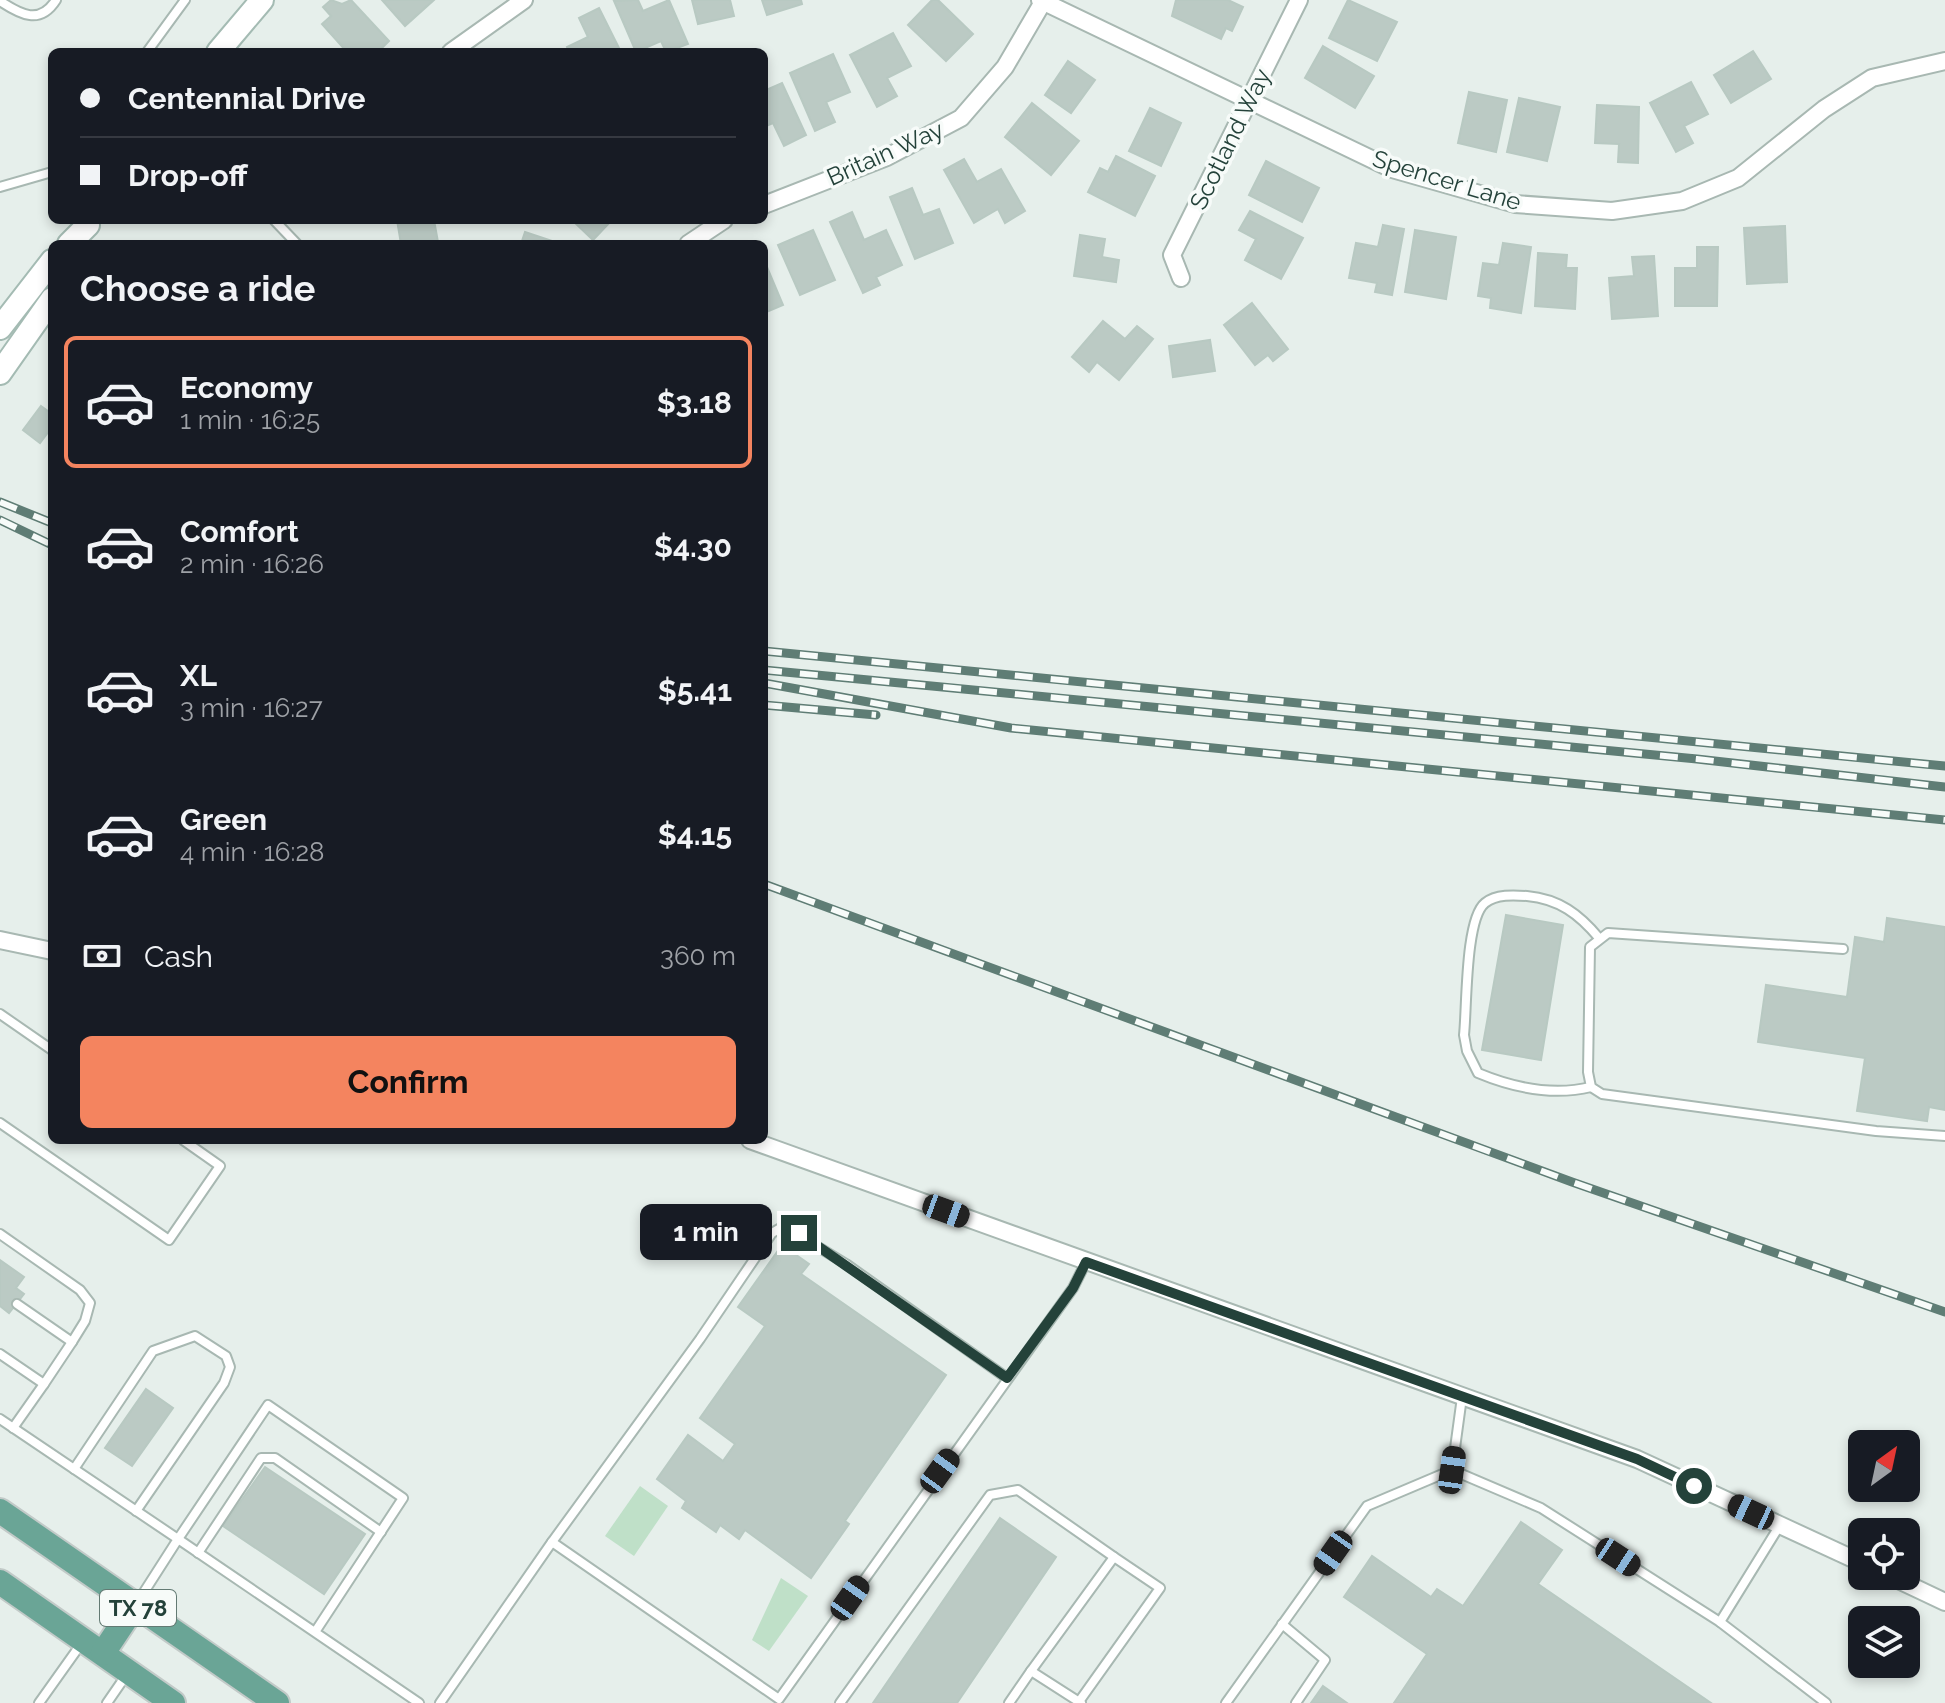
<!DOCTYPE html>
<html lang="en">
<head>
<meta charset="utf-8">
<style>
  :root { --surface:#171b24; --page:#20242c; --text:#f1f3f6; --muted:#9ea1a6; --line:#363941; --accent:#f4845f }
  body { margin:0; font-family:Raleway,sans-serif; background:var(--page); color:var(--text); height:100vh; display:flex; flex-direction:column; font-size:30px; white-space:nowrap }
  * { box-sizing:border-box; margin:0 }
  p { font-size:26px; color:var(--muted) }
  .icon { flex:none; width:44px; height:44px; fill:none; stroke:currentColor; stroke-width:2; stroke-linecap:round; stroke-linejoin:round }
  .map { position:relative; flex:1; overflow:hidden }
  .side { position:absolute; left:48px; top:240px; width:720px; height:904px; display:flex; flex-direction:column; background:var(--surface); border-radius:12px; box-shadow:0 4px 12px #0003 }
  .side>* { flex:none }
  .banner { position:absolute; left:48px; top:48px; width:720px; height:176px; border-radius:12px; box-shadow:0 4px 12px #0003; display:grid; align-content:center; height:176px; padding:0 32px; background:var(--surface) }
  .needle { width:52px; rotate:33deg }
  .buttons { position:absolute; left:1848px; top:1430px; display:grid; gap:16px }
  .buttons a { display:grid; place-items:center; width:72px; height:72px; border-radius:12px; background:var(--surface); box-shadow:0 4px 12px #0003; font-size:40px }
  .end { position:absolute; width:36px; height:36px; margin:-18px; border:10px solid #24423a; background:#fff; box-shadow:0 0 0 4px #fff }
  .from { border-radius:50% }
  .bubble { position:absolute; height:56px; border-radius:12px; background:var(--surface); box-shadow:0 4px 12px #0003; font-size:26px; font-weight:700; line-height:56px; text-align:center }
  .car { position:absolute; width:24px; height:48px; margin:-24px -12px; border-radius:10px; box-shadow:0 0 6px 2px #0007; background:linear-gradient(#222 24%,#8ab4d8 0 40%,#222 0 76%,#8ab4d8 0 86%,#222 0) }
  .banner b { display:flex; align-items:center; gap:28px; height:76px; font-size:30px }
  .banner b+b { border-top:2px solid var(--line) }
  .banner i { width:20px; height:20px; background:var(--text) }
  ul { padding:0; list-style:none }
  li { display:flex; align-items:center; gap:24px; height:132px; margin:0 16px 12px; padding:0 16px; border:4px solid transparent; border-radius:12px }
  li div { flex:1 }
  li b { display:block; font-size:30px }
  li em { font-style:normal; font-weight:700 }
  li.current { border-color:var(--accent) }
  li>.icon { width:72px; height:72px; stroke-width:1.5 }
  h2 { padding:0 32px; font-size:36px; line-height:96px }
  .pay { display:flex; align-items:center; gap:20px; height:88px; padding:0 32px; font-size:30px }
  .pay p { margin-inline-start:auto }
  .action { display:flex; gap:16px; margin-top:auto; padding:16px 32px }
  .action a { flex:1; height:92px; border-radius:12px; background:var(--accent); color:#111; font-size:32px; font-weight:700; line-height:92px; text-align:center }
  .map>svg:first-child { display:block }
  .green { fill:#bfe0c8 }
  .building { fill:#bbcac4; stroke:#b8c9c2; stroke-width:2 }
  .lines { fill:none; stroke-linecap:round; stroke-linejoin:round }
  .lane-casing { stroke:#a8b8b2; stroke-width:12 }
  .street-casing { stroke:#a8b8b2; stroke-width:20 }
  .secondary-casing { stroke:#a4bbb3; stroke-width:26 }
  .primary-casing { stroke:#c2cac8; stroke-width:28 }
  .lane { stroke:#fff; stroke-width:8 }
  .street { stroke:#fff; stroke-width:16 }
  .secondary { stroke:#fff; stroke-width:22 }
  .primary { stroke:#6aa596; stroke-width:24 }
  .rail-casing { stroke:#5f7d75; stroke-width:9 }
  .rail { stroke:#f7fbf9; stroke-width:6; stroke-dasharray:18; stroke-linecap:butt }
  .route { stroke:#24423a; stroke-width:10 }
  .labels { text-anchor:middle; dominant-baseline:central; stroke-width:7; stroke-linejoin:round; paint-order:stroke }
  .shield { fill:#f7fbf9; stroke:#637a73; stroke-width:2 }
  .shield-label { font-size:22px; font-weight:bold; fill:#24423a }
  .street-label { font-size:24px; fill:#24423a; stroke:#f7fbf9 }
</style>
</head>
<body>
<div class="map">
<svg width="1945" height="1703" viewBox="0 0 1945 1703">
  <rect width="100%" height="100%" fill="#e6efeb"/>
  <g class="green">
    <path d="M640 1486 668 1506 634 1556 605 1536Z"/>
    <path d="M781 1578 808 1596 769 1651 752 1640Z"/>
  </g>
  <g class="building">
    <path d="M331 0 342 4 351 0 389 41 378 52H347L322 24 331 16 323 7Z"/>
    <path d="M382 0H434L405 26Z"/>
    <path d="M638 0 643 11 669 0 688 44 666 52 661 41 636 52 614 1Z"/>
    <path d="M692 0H730L734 16 698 24Z"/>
    <path d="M762 0H801L802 4 767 15Z"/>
    <path d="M932 0H938L973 34 946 61 908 25Z"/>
    <path d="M1176 0H1228L1243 7 1232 31 1226 28 1221 39 1172 16Z"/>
    <path d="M1348 0 1397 22 1377 61 1329 38Z"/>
    <path d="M599 8 621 52H569L567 47 588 37 579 18Z"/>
    <path d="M893 33 911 66 887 78 897 96 877 107 850 55Z"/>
    <path d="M1323 46 1374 76 1355 108 1305 78Z"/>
    <path d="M1753 51 1771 79 1731 103 1714 75Z"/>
    <path d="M833 54 850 92 826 102 835 122 815 131 790 73Z"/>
    <path d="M1068 61 1095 80 1071 113 1045 95Z"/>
    <path d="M1691 82 1708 114 1684 126 1693 143 1676 152 1650 103Z"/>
    <path d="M782 83 806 135 784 146 773 123 764 127V91Z"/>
    <path d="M1469 92 1507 100 1496 152 1458 143Z"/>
    <path d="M1519 98 1560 107 1547 161 1507 152Z"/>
    <path d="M1032 103 1079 141 1051 175 1005 137Z"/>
    <path d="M1597 105 1639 107 1638 163 1618 162 1619 144 1595 143Z"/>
    <path d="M1150 108 1181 123 1161 166 1129 151Z"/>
    <path d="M1116 156 1155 176 1135 216 1088 192 1100 168 1108 172Z"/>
    <path d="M964 159 977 182 1001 169 1025 211 1005 223 998 209 974 223 944 170Z"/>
    <path d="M1266 161 1319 188 1302 222 1249 195Z"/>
    <path d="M912 188 923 215 939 209 953 243 915 259 890 197Z"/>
    <path d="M1250 211 1303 238 1281 279 1245 260 1256 239 1239 230Z"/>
    <path d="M852 212 864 240 886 230 902 265 876 277 880 285 863 293 830 222Z"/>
    <path d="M397 220H434L438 242 401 244Z"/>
    <path d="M572 220H612L593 240Z"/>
    <path d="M1383 225 1404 229 1392 295 1375 292 1377 283 1349 278 1356 243 1378 247Z"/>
    <path d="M1785 226 1787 282 1747 284 1744 228Z"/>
    <path d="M813 230 835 280 800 295 778 245Z"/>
    <path d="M1415 230 1456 237 1446 299 1405 292Z"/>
    <path d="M525 232 561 244H521Z"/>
    <path d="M1080 235 1105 239 1102 257 1119 260 1116 282 1074 276Z"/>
    <path d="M1503 243 1531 247 1521 313 1490 308 1491 298 1478 296 1483 263 1499 265Z"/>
    <path d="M1697 247H1718L1717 306H1675V268H1697Z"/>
    <path d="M1538 253 1567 255 1566 268H1577L1575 309 1535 306Z"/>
    <path d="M1654 256 1658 316 1612 319 1609 278 1634 276 1632 257Z"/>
    <path d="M764 260 783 305 764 313Z"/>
    <path d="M1252 303 1288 349 1273 361 1268 355 1255 365 1224 325Z"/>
    <path d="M1103 321 1125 339 1137 326 1153 339 1119 380 1097 362 1089 372 1072 357Z"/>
    <path d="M1210 340 1215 371 1173 377 1169 346Z"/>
    <path d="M41 406 52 414V427L40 443 23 430Z"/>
    <path d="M1506 915 1563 925 1541 1060 1482 1050Z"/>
    <path d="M1887 918 1945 927V1110L1929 1107 1927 1121 1857 1111 1865 1058 1758 1042 1766 985 1847 997 1855 937 1884 942Z"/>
    <path d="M782 1245 809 1264 801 1274 946 1375 845 1521 849 1524 811 1578 745 1530 739 1539 720 1525 716 1532 682 1508 686 1501 657 1479 688 1435 723 1461 735 1444 700 1418 765 1326 738 1307Z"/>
    <path d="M0 1260 24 1277 16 1288 24 1294 9 1313 0 1306Z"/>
    <path d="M146 1389 173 1408 132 1466 105 1448Z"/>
    <path d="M265 1467 365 1534 324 1594 223 1526Z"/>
    <path d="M1000 1518 1056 1557 957 1703H873Z"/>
    <path d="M1521 1522 1562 1550 1538 1584 1711 1703H1394L1427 1654 1344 1597 1372 1556 1431 1597 1437 1589 1463 1606Z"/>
    <path d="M1323 1686 1347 1703H1311Z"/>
  </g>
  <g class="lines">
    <g class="lane-casing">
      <g id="lane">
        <path d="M0 1C21 15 40 25 56 0"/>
        <path d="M147 52 185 0"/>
        <path d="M0 187 52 172"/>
        <path d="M274 220 297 244"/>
        <path d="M1843 949 1608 933 1590 947 1588 1072 1591 1087 1602 1094 1876 1131 1945 1136"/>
        <path d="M0 1014 52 1050"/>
        <path d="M1591 1087C1553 1096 1514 1088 1478 1073L1467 1051 1464 1035C1467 1008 1465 919 1485 903 1496 894 1514 895 1527 896 1559 899 1579 914 1599 938"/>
        <path d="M0 1123 169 1240 220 1166 183 1140"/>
        <path d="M0 1234 80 1290 90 1303 85 1321 72 1342 17 1304"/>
        <path d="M0 1354 44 1384 72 1342"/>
        <path d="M0 1419 178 1539 137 1603"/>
        <path d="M13 1428 44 1384"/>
        <path d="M74 1469 153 1351 195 1336 226 1356 230 1367 224 1383 136 1511"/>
        <path d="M1452 1470 1541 1508 1720 1622"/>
        <path d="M1780 1525 1720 1622 1826 1703"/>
        <path d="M552 1542 700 1339 772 1233 784 1226 846 1264 1007 1378"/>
        <path d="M198 1553 261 1458H275L381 1532"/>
        <path d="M1282 1624 1325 1660 1296 1703"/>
        <path d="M315 1632 403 1498 268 1405 178 1539 419 1703"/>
        <path d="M39 1703 81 1644"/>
        <path d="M107 1703 127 1674"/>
        <path d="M440 1703 552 1542 779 1699 1073 1288 1086 1262"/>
        <path d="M840 1703 990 1495 1018 1490 1114 1557 1031 1671 1081 1703"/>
        <path d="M1009 1703 1031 1671"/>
        <path d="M1078 1703 1160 1588 1114 1557"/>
        <path d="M1226 1703 1367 1506 1452 1470 1462 1397"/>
      </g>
    </g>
    <g class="street-casing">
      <g id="street">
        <path d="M1040 0 1392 169 1515 204 1612 211 1682 201 1738 178 1824 109 1872 78 1945 61"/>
        <path d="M451 52 524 0"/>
        <path d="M764 205 887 157 961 118 1005 67 1043 2"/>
        <path d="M688 244 724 220"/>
        <path d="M1181 278 1172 255 1299 0"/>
        <path d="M0 940 52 951"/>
        <path d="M750 1140 1637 1459 1862 1563"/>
        <path d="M1890 1576 1945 1602"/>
      </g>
    </g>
    <g class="secondary-casing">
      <g id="secondary">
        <path d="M218 52 262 0"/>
        <path d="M69 244 88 225"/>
        <path d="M0 328 52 261"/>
        <path d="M0 373 52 299"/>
      </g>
    </g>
    <g class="primary-casing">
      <g id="primary">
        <path d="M0 1511 277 1703"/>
        <path d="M0 1582 173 1703"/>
        <path d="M103 1653 135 1605"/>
      </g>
    </g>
    <use href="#lane" class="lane"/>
    <use href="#street" class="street"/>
    <use href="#secondary" class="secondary"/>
    <use href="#primary" class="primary"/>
    <g class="rail-casing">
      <g id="rail">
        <path d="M0 502 52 523"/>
        <path d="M0 520 52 545"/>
        <path d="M764 651 1945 766"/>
        <path d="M764 670 1697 759 1945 787"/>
        <path d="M764 683 1011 728 1945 820"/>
        <path d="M764 705 876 715"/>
        <path d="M764 884 1572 1182 1945 1312"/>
      </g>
    </g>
    <use href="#rail" class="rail"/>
  </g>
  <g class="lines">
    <path class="route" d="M799 1233 1007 1378 1073 1288 1086 1262 1637 1459 1694 1486"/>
  </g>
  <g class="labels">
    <rect class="shield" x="100" y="1590" width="76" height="36" rx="6"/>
    <g class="shield-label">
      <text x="138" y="1608">TX 78</text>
    </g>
    <g class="street-label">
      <text transform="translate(1230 139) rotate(-64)">Scotland Way</text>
      <text transform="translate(885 153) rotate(-24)">Britain Way</text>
      <text transform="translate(1447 180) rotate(17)">Spencer Lane</text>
    </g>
  </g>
</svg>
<div class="buttons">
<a><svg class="needle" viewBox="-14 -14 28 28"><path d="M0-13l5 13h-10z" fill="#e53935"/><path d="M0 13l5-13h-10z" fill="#9ea1a6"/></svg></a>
<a><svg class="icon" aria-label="locate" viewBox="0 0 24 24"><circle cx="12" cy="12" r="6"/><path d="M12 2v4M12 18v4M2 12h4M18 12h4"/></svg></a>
<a><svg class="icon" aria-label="layers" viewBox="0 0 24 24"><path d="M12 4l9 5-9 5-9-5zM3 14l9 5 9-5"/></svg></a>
</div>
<i class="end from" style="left:1694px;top:1486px"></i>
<i class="end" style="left:799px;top:1233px"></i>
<div class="bubble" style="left:640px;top:1204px;width:132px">1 min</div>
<i class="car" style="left:946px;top:1211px;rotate:110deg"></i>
<i class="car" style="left:1452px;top:1470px;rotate:8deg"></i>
<i class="car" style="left:940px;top:1471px;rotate:36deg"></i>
<i class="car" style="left:1751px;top:1512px;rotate:295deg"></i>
<i class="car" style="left:1333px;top:1553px;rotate:215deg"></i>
<i class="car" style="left:1618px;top:1557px;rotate:123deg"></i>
<i class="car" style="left:850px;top:1598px;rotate:35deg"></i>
<div class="banner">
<b><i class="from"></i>Centennial Drive</b>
<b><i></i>Drop-off</b>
</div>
<section class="side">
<h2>Choose a ride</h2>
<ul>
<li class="current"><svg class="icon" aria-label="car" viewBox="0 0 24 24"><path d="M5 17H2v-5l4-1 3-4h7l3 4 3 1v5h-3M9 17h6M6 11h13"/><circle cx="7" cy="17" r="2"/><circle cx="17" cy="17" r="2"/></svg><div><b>Economy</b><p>1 min · 16:25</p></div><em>$3.18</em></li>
<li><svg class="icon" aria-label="car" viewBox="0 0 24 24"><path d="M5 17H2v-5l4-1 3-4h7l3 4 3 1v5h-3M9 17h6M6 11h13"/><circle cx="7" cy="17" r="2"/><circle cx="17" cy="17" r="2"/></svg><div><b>Comfort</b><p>2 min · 16:26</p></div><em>$4.30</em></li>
<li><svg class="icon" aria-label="car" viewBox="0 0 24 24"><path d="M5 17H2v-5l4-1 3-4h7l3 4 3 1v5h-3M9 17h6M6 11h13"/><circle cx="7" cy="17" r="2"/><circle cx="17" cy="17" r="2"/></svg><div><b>XL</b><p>3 min · 16:27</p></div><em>$5.41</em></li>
<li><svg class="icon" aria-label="car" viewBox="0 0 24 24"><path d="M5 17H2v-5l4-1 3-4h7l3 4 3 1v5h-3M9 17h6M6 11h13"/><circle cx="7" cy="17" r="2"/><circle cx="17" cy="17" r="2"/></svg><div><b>Green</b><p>4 min · 16:28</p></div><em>$4.15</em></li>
</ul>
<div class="pay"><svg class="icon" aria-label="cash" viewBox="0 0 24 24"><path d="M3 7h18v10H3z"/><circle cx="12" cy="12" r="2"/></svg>Cash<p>360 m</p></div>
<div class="action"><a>Confirm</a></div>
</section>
</div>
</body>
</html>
